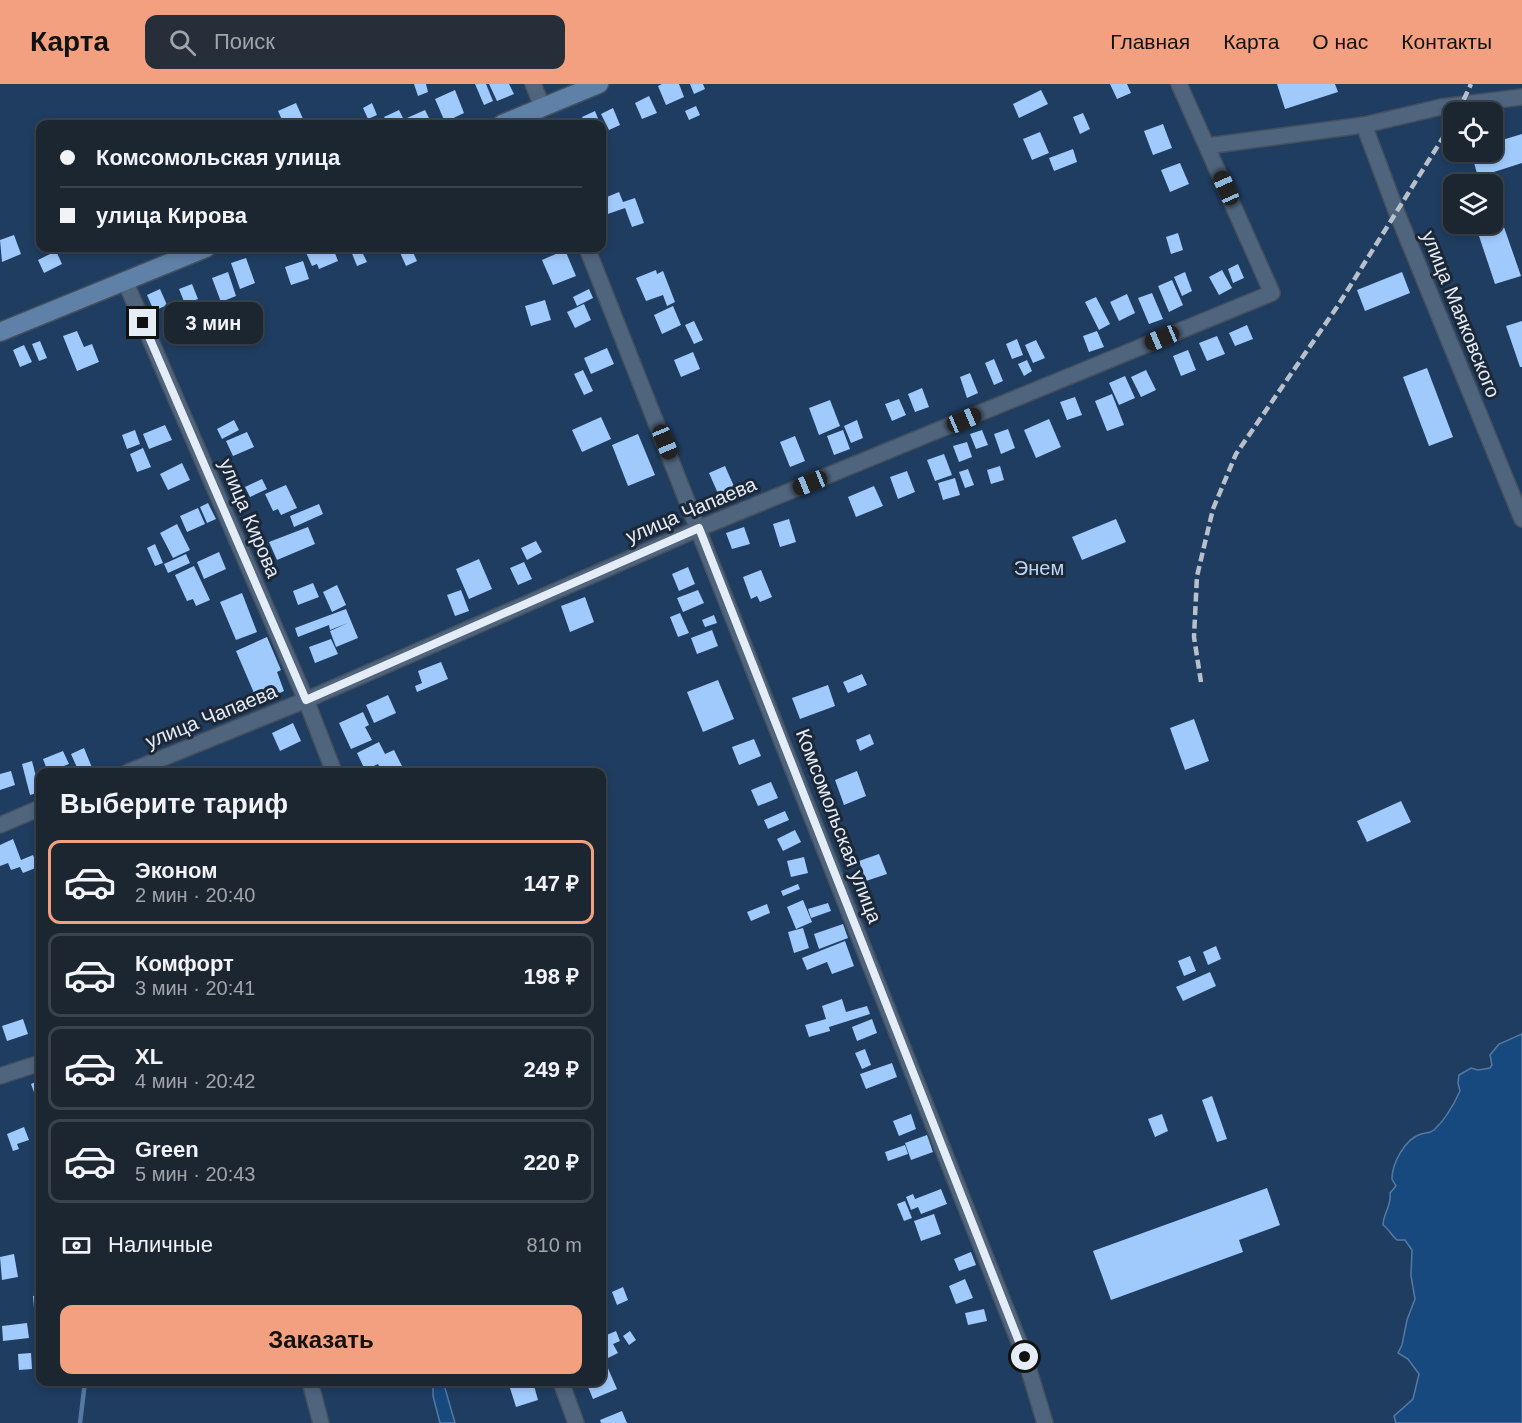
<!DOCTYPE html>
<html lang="ru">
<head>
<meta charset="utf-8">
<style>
  :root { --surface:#1c2631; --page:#252e39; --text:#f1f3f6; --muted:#a0a5ab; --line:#3a434d; --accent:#f2a07f }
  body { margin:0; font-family:Helvetica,sans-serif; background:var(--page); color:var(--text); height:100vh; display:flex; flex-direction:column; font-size:22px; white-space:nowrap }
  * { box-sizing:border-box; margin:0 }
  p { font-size:20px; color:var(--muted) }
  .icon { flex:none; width:33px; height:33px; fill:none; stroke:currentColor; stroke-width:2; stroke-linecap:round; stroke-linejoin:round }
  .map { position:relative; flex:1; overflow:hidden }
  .drawer { position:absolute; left:36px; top:684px; width:570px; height:618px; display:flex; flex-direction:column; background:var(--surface); border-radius:12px; box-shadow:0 3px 9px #0003,0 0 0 2px var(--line) }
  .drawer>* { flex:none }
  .hud { position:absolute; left:36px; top:36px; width:570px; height:132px; border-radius:12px; box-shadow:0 3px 9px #0003,0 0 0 2px var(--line); display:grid; align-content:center; height:132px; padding:0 24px; background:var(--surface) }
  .controls { position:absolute; left:1443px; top:18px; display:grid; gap:12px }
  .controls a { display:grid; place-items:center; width:60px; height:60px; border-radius:12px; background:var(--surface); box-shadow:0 3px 9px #0003,0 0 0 2px var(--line); font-size:30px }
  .end { position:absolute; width:27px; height:27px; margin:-14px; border:8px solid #e4ecf6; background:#111; box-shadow:0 0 0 3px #111 }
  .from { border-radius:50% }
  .bubble { position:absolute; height:42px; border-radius:12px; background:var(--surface); box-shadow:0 3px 9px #0003,0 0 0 2px var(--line); font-size:20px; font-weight:700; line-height:42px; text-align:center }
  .car { position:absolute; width:18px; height:36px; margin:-18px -9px; border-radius:8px; box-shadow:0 0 4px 2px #0007; background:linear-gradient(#222 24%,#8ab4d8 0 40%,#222 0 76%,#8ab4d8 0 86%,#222 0) }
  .hud b { display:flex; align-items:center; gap:21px; height:57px; font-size:22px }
  .hud b+b { border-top:2px solid var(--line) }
  .hud i { width:15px; height:15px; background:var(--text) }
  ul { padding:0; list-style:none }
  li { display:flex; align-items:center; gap:18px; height:84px; margin:0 12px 9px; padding:0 12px; border:3px solid var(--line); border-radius:12px }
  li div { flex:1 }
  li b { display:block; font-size:22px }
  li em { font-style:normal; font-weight:700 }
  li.current { border-color:var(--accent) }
  li>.icon { width:54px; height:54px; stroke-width:1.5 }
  h2 { padding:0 24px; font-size:27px; line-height:72px }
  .pay { display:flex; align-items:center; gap:15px; height:66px; padding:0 24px; font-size:22px }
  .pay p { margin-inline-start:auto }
  .button { display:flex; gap:12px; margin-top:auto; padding:12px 24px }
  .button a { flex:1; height:69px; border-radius:12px; background:var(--accent); color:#111; font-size:24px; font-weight:700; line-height:69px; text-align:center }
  header { display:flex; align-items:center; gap:36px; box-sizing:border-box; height:84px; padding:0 30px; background:var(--accent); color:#111 }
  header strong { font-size:28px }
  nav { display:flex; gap:33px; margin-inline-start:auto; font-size:21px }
  .search { width:420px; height:54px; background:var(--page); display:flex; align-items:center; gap:15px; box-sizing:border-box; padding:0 21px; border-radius:12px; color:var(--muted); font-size:22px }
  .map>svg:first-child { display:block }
  .green { fill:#1f3d60; fill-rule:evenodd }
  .water { fill:#17497f; stroke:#547aa3; stroke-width:1.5 }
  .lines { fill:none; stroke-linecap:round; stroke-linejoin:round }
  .stream { stroke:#547aa3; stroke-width:4.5 }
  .building { fill:#a0cafc }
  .street-casing { stroke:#44505e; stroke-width:18 }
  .secondary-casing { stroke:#44505e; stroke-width:21 }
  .street { stroke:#4f647d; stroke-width:15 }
  .secondary { stroke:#5f80a7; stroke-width:18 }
  .rail { stroke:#b8c0cc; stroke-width:4.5; stroke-dasharray:9 4.5; stroke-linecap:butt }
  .route { stroke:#e4ecf6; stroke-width:8 }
  .labels { text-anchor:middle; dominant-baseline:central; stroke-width:6; stroke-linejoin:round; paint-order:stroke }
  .street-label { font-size:20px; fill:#e4ecf6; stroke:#1c2837 }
  .park-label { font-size:20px; fill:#bcd7f7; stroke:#1c2837 }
</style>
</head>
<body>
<header>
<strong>Карта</strong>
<div class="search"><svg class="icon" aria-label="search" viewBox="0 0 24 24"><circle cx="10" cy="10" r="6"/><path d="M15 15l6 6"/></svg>Поиск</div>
<nav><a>Главная</a><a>Карта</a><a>О нас</a><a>Контакты</a></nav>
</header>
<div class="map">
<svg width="1522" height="1339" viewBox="0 0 1522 1339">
  <rect width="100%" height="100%" fill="#263241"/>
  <path class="green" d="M0 0H1522V1339H0ZM1454 28H1492V68H1454ZM40 40H602V164H40ZM1454 100H1492V140H1454ZM40 688H602V1298H40Z"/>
  <g class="water">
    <path d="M1522 950V1339H1396L1394 1332 1413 1315 1419 1290 1408 1275 1398 1269 1402 1261 1407 1236 1415 1215 1411 1192 1412 1166 1405 1156H1397C1391 1151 1389 1145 1383 1141 1383 1130 1392 1121 1390 1109L1396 1102 1392 1095C1392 1079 1405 1055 1421 1050 1426 1048 1429 1050 1434 1046 1445 1036 1454 1020 1460 1007L1458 999 1459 991 1471 984 1478 986 1490 984 1492 981 1490 971 1499 960Z"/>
    <path d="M440 1298 445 1304 455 1339H440L433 1312V1299Z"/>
  </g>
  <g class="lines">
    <path class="stream" d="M80 1339 85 1298"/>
  </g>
  <g class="building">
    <path d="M414 0H426L428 8 418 12Z"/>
    <path d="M475 0H486L493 17 484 21Z"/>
    <path d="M489 0H509L514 10 497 17Z"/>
    <path d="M662 0H679L684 13 666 21 658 2Z"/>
    <path d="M690 0H703L705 5 694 10Z"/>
    <path d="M1110 0H1127L1131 9 1117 15Z"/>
    <path d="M1277 0H1335L1338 8 1285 25Z"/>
    <path d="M455 6 464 29 445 38 435 15Z"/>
    <path d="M1041 6 1048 20 1019 34 1013 20Z"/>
    <path d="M649 12 657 29 642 35 635 19Z"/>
    <path d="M296 19 304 37 294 40H284L278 27Z"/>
    <path d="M372 19 377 31 368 35 363 24Z"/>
    <path d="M696 22 700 31 689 36 685 27Z"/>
    <path d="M613 24 620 41 609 46 601 30Z"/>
    <path d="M399 26 406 40H388L384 33Z"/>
    <path d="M425 26 432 40H410L407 34Z"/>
    <path d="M595 27 599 37 585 40 582 33Z"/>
    <path d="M1083 29 1090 45 1080 50 1073 33Z"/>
    <path d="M1163 40 1172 64 1153 71 1144 47Z"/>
    <path d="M1040 48 1049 69 1032 76 1023 55Z"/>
    <path d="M1522 50V79L1478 93 1471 68H1492V59Z"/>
    <path d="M1073 65 1077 78 1054 87 1049 74Z"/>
    <path d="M1180 79 1189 100 1170 108 1161 86Z"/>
    <path d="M619 108 623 118 635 114 644 139 632 143 625 124 605 131 602 115Z"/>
    <path d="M1497 123 1521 192 1495 200 1475 140H1492V124Z"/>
    <path d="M1178 149 1183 166 1171 170 1166 153Z"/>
    <path d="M14 151 21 170 2 178 0 156Z"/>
    <path d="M304 164H333L338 177 319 185 317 180 312 182Z"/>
    <path d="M360 164 367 178 357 182 351 167Z"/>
    <path d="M398 164H411L417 177 406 182Z"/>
    <path d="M565 166 576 192 553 201 542 176Z"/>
    <path d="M56 167 62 180 44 189 38 176Z"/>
    <path d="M246 174 255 199 240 205 231 179Z"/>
    <path d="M303 177 309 195 291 201 285 183Z"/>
    <path d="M1238 180 1244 194 1233 199 1228 185Z"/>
    <path d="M656 186 657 190 663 187 675 218 667 222 663 211 646 217 636 194Z"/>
    <path d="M1222 186 1232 204 1219 211 1209 193Z"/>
    <path d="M228 188 236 212 221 218 212 194Z"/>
    <path d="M1185 188 1192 207 1182 212 1174 193Z"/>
    <path d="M1402 188 1410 209 1365 227 1357 206Z"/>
    <path d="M1172 196 1183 221 1169 228 1158 202Z"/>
    <path d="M192 200 198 215 185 220 179 205Z"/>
    <path d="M160 205 167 221 154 227 147 211Z"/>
    <path d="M589 205 593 214 577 222 573 213Z"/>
    <path d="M1152 209 1163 235 1149 240 1138 214Z"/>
    <path d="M1127 210 1135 229 1119 237 1110 218Z"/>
    <path d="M1096 213 1110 240 1099 246 1085 218Z"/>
    <path d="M545 216 551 236 531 242 525 222Z"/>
    <path d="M584 220 591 236 575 244 567 228Z"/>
    <path d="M673 222 681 241 662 250 654 231Z"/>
    <path d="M694 237 703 256 694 260 685 241Z"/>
    <path d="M1522 237V283H1520L1506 242Z"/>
    <path d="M1247 241 1253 255 1235 262 1229 249Z"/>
    <path d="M77 247 84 263 92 260 99 278 77 287 63 252Z"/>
    <path d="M1097 247 1104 263 1089 268 1083 252Z"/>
    <path d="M1217 252 1225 270 1207 277 1199 259Z"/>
    <path d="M1017 255 1023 271 1012 275 1006 260Z"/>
    <path d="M1036 256 1045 274 1033 279 1025 261Z"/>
    <path d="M40 257 47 274 39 277 32 260Z"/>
    <path d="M24 261 32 278 20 283 13 266Z"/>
    <path d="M607 264 614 280 591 290 584 274Z"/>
    <path d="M1188 266 1196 286 1181 292 1173 272Z"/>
    <path d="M693 268 700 285 681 293 674 276Z"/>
    <path d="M994 275 1003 297 994 301 985 279Z"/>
    <path d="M1027 276 1032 287 1024 292 1018 280Z"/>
    <path d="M1427 284 1453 353 1429 362 1403 293Z"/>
    <path d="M583 286 593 307 584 311 574 290Z"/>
    <path d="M1146 286 1156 306 1141 313 1131 293Z"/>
    <path d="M970 289 978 309 967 314 960 293Z"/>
    <path d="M1125 292 1135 314 1119 321 1109 299Z"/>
    <path d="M922 304 929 323 915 328 908 310Z"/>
    <path d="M1112 310 1124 341 1107 347 1095 317Z"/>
    <path d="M1075 313 1082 331 1067 336 1060 318Z"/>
    <path d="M899 315 906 331 892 337 885 320Z"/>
    <path d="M830 316 840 342 819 351 809 324Z"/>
    <path d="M601 333 611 355 582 368 572 346Z"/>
    <path d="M1049 335 1061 363 1036 374 1024 346Z"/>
    <path d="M234 336 239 346 222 355 217 345Z"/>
    <path d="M857 336 863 354 851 359 844 342Z"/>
    <path d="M165 341 172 356 149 365 143 350Z"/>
    <path d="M1008 345 1015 364 1001 370 994 350Z"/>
    <path d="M135 346 140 360 127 365 122 351Z"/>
    <path d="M843 346 850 365 834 371 827 352Z"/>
    <path d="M982 346 988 361 976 365 970 350Z"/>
    <path d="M247 348 254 363 233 372 226 357Z"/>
    <path d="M638 350 655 391 628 402 612 361Z"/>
    <path d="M795 352 805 377 790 383 780 358Z"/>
    <path d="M967 358 972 373 959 378 953 362Z"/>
    <path d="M143 364 151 383 137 388 130 370Z"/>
    <path d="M944 370 952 391 935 397 927 376Z"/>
    <path d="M182 379 190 396 168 406 160 390Z"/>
    <path d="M725 382 736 407 720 414 709 389Z"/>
    <path d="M1000 382 1004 396 991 400 987 386Z"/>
    <path d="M968 385 974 401 965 404 959 388Z"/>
    <path d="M907 387 915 408 898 415 890 393Z"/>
    <path d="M955 394 960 411 943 416 938 399Z"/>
    <path d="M262 395 267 405 250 413 245 403Z"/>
    <path d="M286 401 297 424 281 431 278 425 273 427 265 410Z"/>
    <path d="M874 402 883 422 856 433 848 413Z"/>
    <path d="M208 419 216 435 207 439 200 423Z"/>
    <path d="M319 420 323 430 294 443 290 432Z"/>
    <path d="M198 424 205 440 187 448 180 432Z"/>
    <path d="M789 435 796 458 780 463 773 440Z"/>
    <path d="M1116 435 1126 458 1082 476 1072 453Z"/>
    <path d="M177 440 190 466 173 474 160 449Z"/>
    <path d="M308 443 315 460 277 476 269 458Z"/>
    <path d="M744 443 750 460 732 465 726 449Z"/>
    <path d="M536 457 542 468 527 476 521 464Z"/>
    <path d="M155 460 163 479 155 482 147 464Z"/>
    <path d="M219 468 226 485 204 495 197 478Z"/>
    <path d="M186 470 190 479 168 489 164 480Z"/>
    <path d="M479 475 492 505 469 515 456 485Z"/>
    <path d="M524 478 532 495 518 501 510 484Z"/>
    <path d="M194 482 210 516 196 522 193 515 187 517 175 491Z"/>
    <path d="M688 483 695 500 679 507 672 490Z"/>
    <path d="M761 486 772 513 760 518 757 512 751 515 743 493Z"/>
    <path d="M313 499 319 513 298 521 293 507Z"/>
    <path d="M337 501 346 521 332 528 323 508Z"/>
    <path d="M461 506 469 527 455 532 447 511Z"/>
    <path d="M698 506 704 519 683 528 677 514Z"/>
    <path d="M242 509 257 548 236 556 220 518Z"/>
    <path d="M585 513 594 538 570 548 561 522Z"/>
    <path d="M346 525 358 554 336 563 330 547 348 539 330 546 329 541 298 553 295 544Z"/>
    <path d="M680 529 689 549 678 553 670 533Z"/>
    <path d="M714 531 717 539 705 543 702 536Z"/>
    <path d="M712 546 718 562 697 570 691 554Z"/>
    <path d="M267 553 281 586 277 588 284 607 264 616 260 606 254 609 236 567Z"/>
    <path d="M331 555 338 570 315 579 309 563Z"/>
    <path d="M441 578 448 595 417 608 415 602 422 599 418 587Z"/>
    <path d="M862 590 867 601 848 609 843 598Z"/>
    <path d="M718 596 734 635 703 648 687 608Z"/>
    <path d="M828 601 835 622 800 635 792 614Z"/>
    <path d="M388 611 396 629 374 639 366 621Z"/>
    <path d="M363 628 369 641 365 643 372 656 351 665 339 639Z"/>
    <path d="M1194 635 1209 677 1185 686 1170 644Z"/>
    <path d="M293 639 301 657 280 667 272 649Z"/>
    <path d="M870 650 874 660 860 667 856 656Z"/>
    <path d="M754 655 761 672 739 681 732 663Z"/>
    <path d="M379 658 385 670 394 666 405 688H382L378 680 365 686 357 669Z"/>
    <path d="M84 664 93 686 79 688 71 670Z"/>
    <path d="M63 667 69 680 48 688 43 675Z"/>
    <path d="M32 677 40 708 30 711 22 680Z"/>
    <path d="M11 687 15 701 0 706V690Z"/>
    <path d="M857 687 866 712 844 721 835 696Z"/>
    <path d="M771 698 778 714 758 722 751 706Z"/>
    <path d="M1401 717 1411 738 1367 758 1357 737Z"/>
    <path d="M785 727 789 736 768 745 764 736Z"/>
    <path d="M795 746 801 758 783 767 777 755Z"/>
    <path d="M13 755 21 776 33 771 38 783 23 789 20 783 11 786 8 779 0 782V761Z"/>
    <path d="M879 770 887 790 866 797 859 777Z"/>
    <path d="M804 773 808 789 791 793 787 777Z"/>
    <path d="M798 800 800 805 783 812 781 807Z"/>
    <path d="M803 816 812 838 796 845 787 823Z"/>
    <path d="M828 819 831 827 811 834 808 825Z"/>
    <path d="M767 820 770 829 751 837 747 828Z"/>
    <path d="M843 840 848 854 819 865 814 850Z"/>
    <path d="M803 844 809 864 794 869 788 848Z"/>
    <path d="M845 857 854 882 832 890 827 878 807 886 802 874Z"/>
    <path d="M1216 862 1221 875 1208 881 1203 868Z"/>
    <path d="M1190 872 1196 887 1184 892 1178 877Z"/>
    <path d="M1210 888 1216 902 1183 917 1176 903Z"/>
    <path d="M842 915 846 928 867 922 870 930 829 943 830 947 809 953 805 941 826 935 822 922Z"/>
    <path d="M23 935 28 950 7 957 2 942Z"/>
    <path d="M872 935 877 949 857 957 852 943Z"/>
    <path d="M865 965 871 981 862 985 855 969Z"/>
    <path d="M892 979 897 993 866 1005 860 990Z"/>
    <path d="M40 996V1018L38 1019 31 1000Z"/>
    <path d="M1212 1012 1227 1055 1217 1058 1202 1016Z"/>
    <path d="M911 1030 916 1045 899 1052 893 1037Z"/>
    <path d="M1162 1030 1168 1047 1155 1053 1148 1035Z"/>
    <path d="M24 1043 29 1056 17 1060 19 1065 13 1067 7 1050Z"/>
    <path d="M927 1051 933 1068 911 1076 905 1059Z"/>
    <path d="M905 1061 908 1070 888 1077 885 1068Z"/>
    <path d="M1267 1104 1280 1141 1239 1156 1243 1168 1111 1216 1093 1167Z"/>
    <path d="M941 1105 947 1120 921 1130 918 1123 911 1126 906 1113 913 1110 915 1115Z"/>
    <path d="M905 1117 912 1134 904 1137 897 1120Z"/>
    <path d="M934 1130 941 1150 921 1157 914 1137Z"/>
    <path d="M971 1168 976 1181 959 1187 954 1175Z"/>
    <path d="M14 1170 18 1193 2 1196 0 1173Z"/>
    <path d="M965 1195 973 1214 956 1220 949 1202Z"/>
    <path d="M623 1203 628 1216 617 1221 612 1208Z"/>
    <path d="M40 1211V1234L35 1235 33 1212Z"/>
    <path d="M984 1225 987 1237 968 1241 965 1229Z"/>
    <path d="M27 1239 29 1254 3 1257 2 1242Z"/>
    <path d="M616 1247 620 1257 613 1260 618 1269 602 1277V1253Z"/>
    <path d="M630 1247 636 1256 629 1261 623 1252Z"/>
    <path d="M31 1269 32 1285 19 1286 18 1270Z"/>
    <path d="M607 1282 617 1305 593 1315 586 1298H602V1284Z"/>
    <path d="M533 1298 538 1316 516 1323 510 1304Z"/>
    <path d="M622 1327 627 1339H601L600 1336Z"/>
  </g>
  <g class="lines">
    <g class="street-casing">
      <g id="street">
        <path d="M533 0 543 24"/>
        <path d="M533 28 538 40"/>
        <path d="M1364 41 1397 129 1522 435"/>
        <path d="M1207 62 1364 41 1441 23 1522 13"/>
        <path d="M587 164 1025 1273 1045 1339"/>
        <path d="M125 197 306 616 334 688"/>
        <path d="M128 688 306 616 700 444 1272 209 1179 0"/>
        <path d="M0 741 40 724"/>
        <path d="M0 992 40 979"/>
        <path d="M310 1298 321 1339"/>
        <path d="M561 1298 576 1339"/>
      </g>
    </g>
    <g class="secondary-casing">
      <g id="secondary">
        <path d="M502 40 599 0"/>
        <path d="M0 248 206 164"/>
      </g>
    </g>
    <use href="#street" class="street"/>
    <use href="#secondary" class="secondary"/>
    <g class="rail">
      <path d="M1458 28 1471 0"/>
      <path d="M1201 598 1194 553 1197 492 1213 425 1236 370 1337 223 1454 36"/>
    </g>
  </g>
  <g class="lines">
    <path class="route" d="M143 239 306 616 699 444 1025 1273"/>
  </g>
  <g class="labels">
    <g class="street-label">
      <text transform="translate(1461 230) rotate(68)">улица Маяковского</text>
      <text transform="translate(691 426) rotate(-23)">улица Чапаева</text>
      <text transform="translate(250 434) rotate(67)">улица Кирова</text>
      <text transform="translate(211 632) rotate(-22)">улица Чапаева</text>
      <text transform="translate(839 742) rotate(69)">Комсомольская улица</text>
    </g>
    <g class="park-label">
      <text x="1039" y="484">Энем</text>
    </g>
  </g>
</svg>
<div class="controls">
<a><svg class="icon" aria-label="locate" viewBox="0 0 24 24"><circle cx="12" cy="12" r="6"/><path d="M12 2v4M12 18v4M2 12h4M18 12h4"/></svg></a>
<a><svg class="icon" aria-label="layers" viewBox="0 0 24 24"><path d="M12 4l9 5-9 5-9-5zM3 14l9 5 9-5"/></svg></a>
</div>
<i class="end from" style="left:1025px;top:1273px"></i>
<i class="end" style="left:143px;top:239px"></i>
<div class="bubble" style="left:164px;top:218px;width:99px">3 мин</div>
<i class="car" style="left:1226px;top:104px;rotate:336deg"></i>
<i class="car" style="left:1162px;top:254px;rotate:247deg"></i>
<i class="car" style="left:964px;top:336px;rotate:67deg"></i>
<i class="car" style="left:665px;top:358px;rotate:158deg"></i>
<i class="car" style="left:810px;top:399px;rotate:248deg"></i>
<div class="hud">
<b><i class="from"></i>Комсомольская улица</b>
<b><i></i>улица Кирова</b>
</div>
<section class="drawer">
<h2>Выберите тариф</h2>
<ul>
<li class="current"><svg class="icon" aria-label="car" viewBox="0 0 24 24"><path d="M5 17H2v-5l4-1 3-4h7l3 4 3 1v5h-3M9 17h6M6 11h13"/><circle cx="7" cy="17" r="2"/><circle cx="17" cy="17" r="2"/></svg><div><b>Эконом</b><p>2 мин · 20:40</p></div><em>147 ₽</em></li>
<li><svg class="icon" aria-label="car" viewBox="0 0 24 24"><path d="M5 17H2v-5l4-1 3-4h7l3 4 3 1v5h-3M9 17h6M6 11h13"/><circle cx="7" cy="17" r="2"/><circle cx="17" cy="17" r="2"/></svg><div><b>Комфорт</b><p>3 мин · 20:41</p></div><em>198 ₽</em></li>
<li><svg class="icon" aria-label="car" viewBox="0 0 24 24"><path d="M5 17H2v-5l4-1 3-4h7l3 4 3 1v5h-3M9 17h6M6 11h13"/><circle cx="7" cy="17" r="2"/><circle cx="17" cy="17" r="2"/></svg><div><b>XL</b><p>4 мин · 20:42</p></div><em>249 ₽</em></li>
<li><svg class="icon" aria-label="car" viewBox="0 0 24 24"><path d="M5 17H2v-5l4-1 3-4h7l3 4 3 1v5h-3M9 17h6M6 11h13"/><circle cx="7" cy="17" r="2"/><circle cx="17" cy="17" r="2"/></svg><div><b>Green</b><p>5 мин · 20:43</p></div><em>220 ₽</em></li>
</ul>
<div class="pay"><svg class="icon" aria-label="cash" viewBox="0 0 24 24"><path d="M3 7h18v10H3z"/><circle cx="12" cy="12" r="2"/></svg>Наличные<p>810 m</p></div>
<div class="button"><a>Заказать</a></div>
</section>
</div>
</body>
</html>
